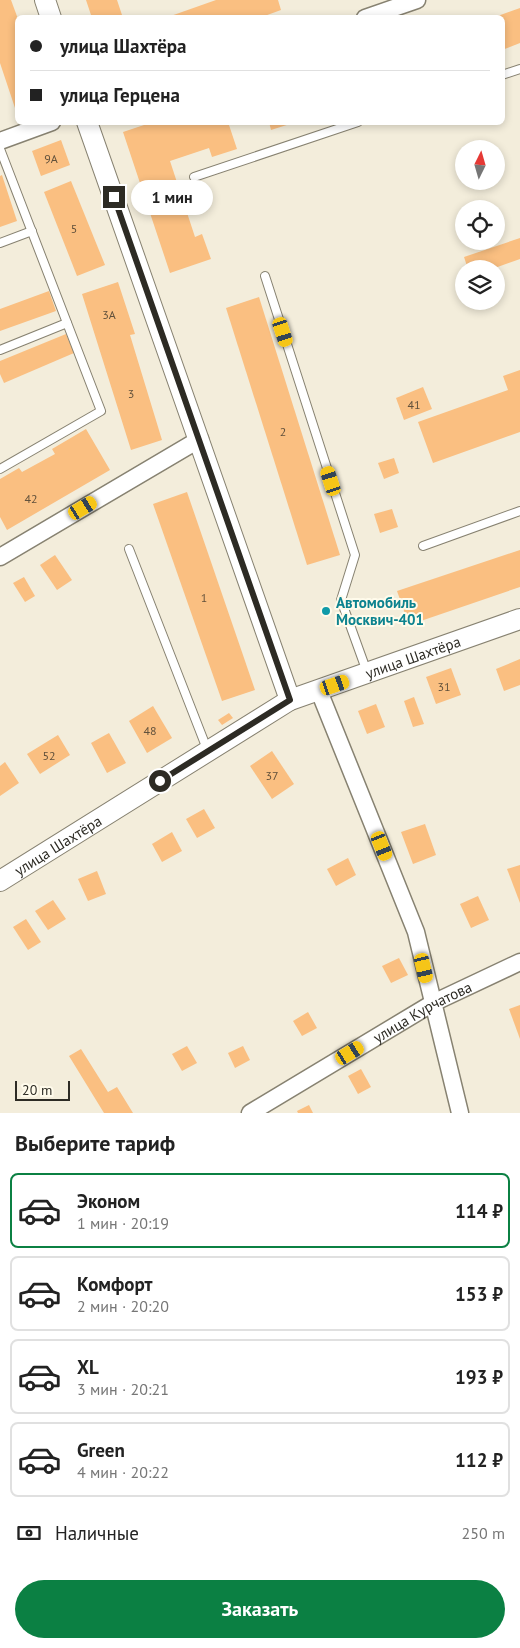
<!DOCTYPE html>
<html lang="ru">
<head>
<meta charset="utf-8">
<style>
  :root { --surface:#fff; --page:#f2f2f2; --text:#222; --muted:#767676; --line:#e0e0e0; --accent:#0b8043 }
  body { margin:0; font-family:"PT Sans",sans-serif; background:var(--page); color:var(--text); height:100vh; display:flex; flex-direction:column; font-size:19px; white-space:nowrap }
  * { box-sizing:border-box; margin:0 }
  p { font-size:16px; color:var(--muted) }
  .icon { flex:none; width:28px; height:28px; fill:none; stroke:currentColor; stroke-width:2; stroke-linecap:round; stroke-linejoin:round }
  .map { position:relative; height:1113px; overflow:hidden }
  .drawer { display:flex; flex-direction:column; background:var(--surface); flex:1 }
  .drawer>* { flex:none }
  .banner { position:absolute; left:15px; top:15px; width:490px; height:110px; border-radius:8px; box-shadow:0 2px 8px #0003; display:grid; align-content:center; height:110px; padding:0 15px; background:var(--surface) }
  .needle { width:32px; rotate:5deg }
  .buttons { position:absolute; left:455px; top:140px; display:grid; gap:10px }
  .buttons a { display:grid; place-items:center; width:50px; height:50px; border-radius:50%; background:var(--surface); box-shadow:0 2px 8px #0003; font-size:25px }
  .scale { position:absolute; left:15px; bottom:12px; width:55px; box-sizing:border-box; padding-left:5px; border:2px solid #2d2b24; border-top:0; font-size:14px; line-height:18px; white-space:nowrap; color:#2d2b24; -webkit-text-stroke:4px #fffbeb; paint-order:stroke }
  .end { position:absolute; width:22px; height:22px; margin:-11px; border:6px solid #2d2b24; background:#fff; box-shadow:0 0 0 2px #fff }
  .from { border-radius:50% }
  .bubble { position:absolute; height:35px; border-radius:18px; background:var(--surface); box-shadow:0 2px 8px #0003; font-size:16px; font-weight:600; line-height:35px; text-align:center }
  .car { position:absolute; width:15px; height:30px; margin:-15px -8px; border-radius:6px; box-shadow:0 0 4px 1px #0007; background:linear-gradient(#f5c518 24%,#345 0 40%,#f5c518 0 76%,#345 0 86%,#f5c518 0) }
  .banner b { display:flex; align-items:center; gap:18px; height:48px; font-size:19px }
  .banner b+b { border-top:1px solid var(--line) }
  .banner i { width:12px; height:12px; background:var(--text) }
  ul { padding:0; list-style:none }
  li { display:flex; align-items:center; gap:15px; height:75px; margin:0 10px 8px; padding:0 5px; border:2px solid var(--line); border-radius:8px }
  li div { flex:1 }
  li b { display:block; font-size:19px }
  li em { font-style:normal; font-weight:600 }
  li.selected { border-color:var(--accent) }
  li>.icon { width:45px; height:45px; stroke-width:1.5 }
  h2 { padding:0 15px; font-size:22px; line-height:60px }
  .pay { display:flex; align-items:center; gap:12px; height:55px; padding:0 15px; font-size:19px }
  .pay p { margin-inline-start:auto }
  .cta { display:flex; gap:10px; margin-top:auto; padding:10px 15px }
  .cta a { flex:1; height:58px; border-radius:30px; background:var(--accent); color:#fff; font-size:20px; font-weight:600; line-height:58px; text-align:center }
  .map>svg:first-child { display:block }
  .building { fill:#fabf81 }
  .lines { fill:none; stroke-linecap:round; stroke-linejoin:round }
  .service-casing { stroke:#878271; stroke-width:10 }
  .minor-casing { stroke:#878271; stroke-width:19 }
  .tertiary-casing { stroke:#878271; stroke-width:22 }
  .service { stroke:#fff; stroke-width:8 }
  .minor { stroke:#fff; stroke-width:16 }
  .tertiary { stroke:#fff; stroke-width:20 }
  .route { stroke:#2d2b24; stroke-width:6 }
  .culture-dot { fill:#0f9aa8; stroke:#fffbeb; stroke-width:2 }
  .labels { text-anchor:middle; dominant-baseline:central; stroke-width:4; stroke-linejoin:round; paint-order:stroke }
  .number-label { font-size:12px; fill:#60503b }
  .culture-label { font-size:15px; font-weight:bold; fill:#0d838f; stroke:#fffbeb; text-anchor:start }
  .street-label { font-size:15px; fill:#2d2b24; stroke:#fffbeb }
</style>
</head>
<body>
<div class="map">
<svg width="520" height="1113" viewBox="0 0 520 1113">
  <rect width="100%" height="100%" fill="#f3eddb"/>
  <g class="building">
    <path d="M0 0H11L18 19V110L16 111 0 63Z"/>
    <path d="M86 0H117L123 18H92Z"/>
    <path d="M216 0H278L281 10 259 18H165Z"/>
    <path d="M520 8V43L502 50V18L495 17Z"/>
    <path d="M153 122H228L237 149 212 157 209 148 170 161 195 237 202 234 211 259 170 273 123 132Z"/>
    <path d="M269 122H293V123L271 130Z"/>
    <path d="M61 140 70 165 41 176 32 151Z"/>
    <path d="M2 175 17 221 0 227V176Z"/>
    <path d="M71 181 105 265 77 276 44 192Z"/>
    <path d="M520 238V259L492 269H468L464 257Z"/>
    <path d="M118 282 135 334 130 335 162 440 131 450 82 294Z"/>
    <path d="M49 291 56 311 0 331V309Z"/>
    <path d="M259 297 340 555 307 565 226 308Z"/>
    <path d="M66 334 74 353 4 383 0 374V361Z"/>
    <path d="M520 370V432L433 463 418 422 508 390 503 376Z"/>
    <path d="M423 387 432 409 404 420 396 398Z"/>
    <path d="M86 429 110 470 7 530 0 517V479L19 468 22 472 55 454 52 449Z"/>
    <path d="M394 458 399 473 384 479 378 463Z"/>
    <path d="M187 492 255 690 222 701 153 504Z"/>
    <path d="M392 509 398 527 380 533 374 514Z"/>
    <path d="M520 550V587L409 625 397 591Z"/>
    <path d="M55 555 72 580 57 590 40 565Z"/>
    <path d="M24 577 35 596 25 602 13 583Z"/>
    <path d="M520 659V685L504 691 496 669Z"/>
    <path d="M451 668 461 695 436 704 426 677Z"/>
    <path d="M414 697 424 724 413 727 404 701Z"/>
    <path d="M376 704 385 727 367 734 358 711Z"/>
    <path d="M153 706 172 738 147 753 129 721Z"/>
    <path d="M229 713 233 718 222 725 218 720Z"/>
    <path d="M109 733 126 763 107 773 91 743Z"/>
    <path d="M58 735 70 755 40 774 27 754Z"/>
    <path d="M272 751 294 784 272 799 250 766Z"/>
    <path d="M5 762 19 783 0 796V766Z"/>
    <path d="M204 809 215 828 197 838 186 819Z"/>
    <path d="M425 824 436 855 413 864 401 832Z"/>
    <path d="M172 832 182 851 162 862 152 844Z"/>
    <path d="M348 858 356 875 336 886 327 869Z"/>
    <path d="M520 865V903L507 869Z"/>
    <path d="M97 871 106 894 88 901 78 879Z"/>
    <path d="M478 896 489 920 471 928 460 904Z"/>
    <path d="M53 900 66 919 48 930 35 911Z"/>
    <path d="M26 919 41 942 28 950 13 927Z"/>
    <path d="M399 958 408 975 391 983 382 966Z"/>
    <path d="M520 1005V1039L509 1009Z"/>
    <path d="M308 1012 317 1028 302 1036 293 1021Z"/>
    <path d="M187 1046 197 1063 182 1071 172 1054Z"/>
    <path d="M243 1046 250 1060 235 1068 228 1053Z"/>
    <path d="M81 1049 108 1092 117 1087 133 1113H104L69 1056Z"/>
    <path d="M361 1069 371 1087 358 1094 348 1076Z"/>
    <path d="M309 1105 313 1113H298L297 1111Z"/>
  </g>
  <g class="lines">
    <g class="service-casing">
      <g id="service">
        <path d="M502 75 520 69"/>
        <path d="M0 149 101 411 0 469"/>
        <path d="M194 177 358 122"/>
        <path d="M0 243 32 231"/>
        <path d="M265 276 355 555 341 600 367 672"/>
        <path d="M0 350 67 323"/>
        <path d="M423 546 520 511"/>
        <path d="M129 549 207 749"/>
      </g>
    </g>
    <g class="minor-casing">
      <g id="minor">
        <path d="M365 18 417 0"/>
        <path d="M0 141 52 122"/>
        <path d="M0 557 200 439"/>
        <path d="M319 691 416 932 460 1113"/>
        <path id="s1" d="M250 1113 433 1003 520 962"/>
      </g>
    </g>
    <g class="tertiary-casing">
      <g id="tertiary">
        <path d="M45 0 51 18"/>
        <path d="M87 122 290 700"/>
        <path id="s2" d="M0 881 290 700 520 619"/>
      </g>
    </g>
    <use href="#service" class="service"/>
    <use href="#minor" class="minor"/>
    <use href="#tertiary" class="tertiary"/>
  </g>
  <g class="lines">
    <path class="route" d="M114 197 290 700 160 781"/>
  </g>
  <circle class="culture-dot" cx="326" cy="611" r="5"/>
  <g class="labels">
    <g class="number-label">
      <text x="51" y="158">9А</text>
      <text x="74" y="228">5</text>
      <text x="109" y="314">3А</text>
      <text x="131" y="393">3</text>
      <text x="414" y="404">41</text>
      <text x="283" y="431">2</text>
      <text x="31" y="498">42</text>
      <text x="204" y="597">1</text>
      <text x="444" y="686">31</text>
      <text x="150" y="730">48</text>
      <text x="49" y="755">52</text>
      <text x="272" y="775">37</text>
    </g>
    <g class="culture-label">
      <text x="336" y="602">Автомобиль<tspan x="336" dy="17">Москвич-401</tspan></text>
    </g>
    <g class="street-label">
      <text stroke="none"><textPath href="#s2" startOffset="472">улица Шахтёра</textPath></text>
      <text stroke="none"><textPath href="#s2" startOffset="68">улица Шахтёра</textPath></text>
      <text stroke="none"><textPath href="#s1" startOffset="200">улица Курчатова</textPath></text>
    </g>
  </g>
</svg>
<div class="buttons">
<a><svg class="needle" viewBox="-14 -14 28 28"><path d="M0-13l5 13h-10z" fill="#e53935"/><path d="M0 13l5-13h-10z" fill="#767676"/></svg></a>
<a><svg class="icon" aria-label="locate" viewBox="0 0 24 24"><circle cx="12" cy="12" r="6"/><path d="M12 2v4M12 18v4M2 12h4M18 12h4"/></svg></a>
<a><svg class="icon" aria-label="layers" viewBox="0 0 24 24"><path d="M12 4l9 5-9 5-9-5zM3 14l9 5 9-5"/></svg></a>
</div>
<div class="scale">20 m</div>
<i class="end from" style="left:160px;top:781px"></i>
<i class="end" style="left:114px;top:197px"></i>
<div class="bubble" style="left:131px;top:180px;width:82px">1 мин</div>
<i class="car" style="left:283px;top:332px;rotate:162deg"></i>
<i class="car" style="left:331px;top:481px;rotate:342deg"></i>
<i class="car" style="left:83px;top:508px;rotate:59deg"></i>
<i class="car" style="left:335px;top:685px;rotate:71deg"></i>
<i class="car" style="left:382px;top:846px;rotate:158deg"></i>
<i class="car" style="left:424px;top:968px;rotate:167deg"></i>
<i class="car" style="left:350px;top:1053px;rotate:59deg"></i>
<div class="banner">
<b><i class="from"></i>улица Шахтёра</b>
<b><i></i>улица Герцена</b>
</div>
</div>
<section class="drawer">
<h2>Выберите тариф</h2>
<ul>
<li class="selected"><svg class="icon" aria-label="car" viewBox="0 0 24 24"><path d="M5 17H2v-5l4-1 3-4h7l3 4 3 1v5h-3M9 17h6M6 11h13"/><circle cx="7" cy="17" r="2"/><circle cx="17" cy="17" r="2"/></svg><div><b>Эконом</b><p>1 мин · 20:19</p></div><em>114 ₽</em></li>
<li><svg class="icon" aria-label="car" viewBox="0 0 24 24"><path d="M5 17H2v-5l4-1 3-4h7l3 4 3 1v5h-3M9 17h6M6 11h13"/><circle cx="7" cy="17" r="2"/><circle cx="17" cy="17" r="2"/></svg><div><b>Комфорт</b><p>2 мин · 20:20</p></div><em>153 ₽</em></li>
<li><svg class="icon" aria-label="car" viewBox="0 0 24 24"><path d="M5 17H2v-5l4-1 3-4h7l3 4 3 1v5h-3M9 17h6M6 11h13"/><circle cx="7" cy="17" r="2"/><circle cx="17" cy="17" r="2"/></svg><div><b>XL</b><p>3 мин · 20:21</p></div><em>193 ₽</em></li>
<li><svg class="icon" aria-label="car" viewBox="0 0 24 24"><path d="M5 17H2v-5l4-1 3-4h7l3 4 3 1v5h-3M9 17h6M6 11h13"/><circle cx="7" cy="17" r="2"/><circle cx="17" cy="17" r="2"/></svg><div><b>Green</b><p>4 мин · 20:22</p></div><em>112 ₽</em></li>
</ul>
<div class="pay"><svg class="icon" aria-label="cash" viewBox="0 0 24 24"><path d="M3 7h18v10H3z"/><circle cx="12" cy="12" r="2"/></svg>Наличные<p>250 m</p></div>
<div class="cta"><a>Заказать</a></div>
</section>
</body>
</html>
